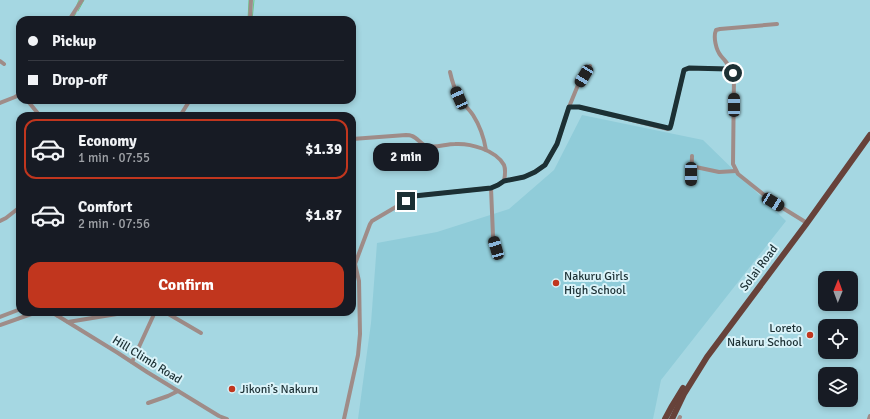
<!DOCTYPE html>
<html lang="en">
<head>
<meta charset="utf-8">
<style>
  :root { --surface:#171b24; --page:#20242c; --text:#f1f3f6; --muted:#9ea1a6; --line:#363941; --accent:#c1361e }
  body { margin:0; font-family:Signika,sans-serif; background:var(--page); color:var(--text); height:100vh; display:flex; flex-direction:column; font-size:15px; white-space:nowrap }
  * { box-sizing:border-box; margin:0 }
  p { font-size:13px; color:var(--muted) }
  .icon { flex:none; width:22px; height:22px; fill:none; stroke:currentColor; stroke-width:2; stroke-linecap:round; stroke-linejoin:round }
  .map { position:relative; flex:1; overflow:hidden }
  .side { position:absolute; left:16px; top:112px; width:340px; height:204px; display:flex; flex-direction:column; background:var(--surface); border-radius:12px; box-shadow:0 2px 6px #0003 }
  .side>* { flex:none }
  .hud { position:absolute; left:16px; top:16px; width:340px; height:88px; border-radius:12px; box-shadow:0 2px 6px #0003; display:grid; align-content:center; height:88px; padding:0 12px; background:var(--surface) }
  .needle { width:26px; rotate:1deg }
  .tools { position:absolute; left:818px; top:271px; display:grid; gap:8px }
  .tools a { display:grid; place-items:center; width:40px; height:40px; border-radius:8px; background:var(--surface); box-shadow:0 2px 6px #0003; font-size:20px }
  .end { position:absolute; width:18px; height:18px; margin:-9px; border:5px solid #1c3034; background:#fff; box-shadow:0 0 0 2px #fff }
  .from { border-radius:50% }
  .bubble { position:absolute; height:28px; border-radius:12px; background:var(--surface); box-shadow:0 2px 6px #0003; font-size:13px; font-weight:700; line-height:28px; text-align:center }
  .car { position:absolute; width:12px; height:24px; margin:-12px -6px; border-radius:5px; box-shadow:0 0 3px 1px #0007; background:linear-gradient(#222 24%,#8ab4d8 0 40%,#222 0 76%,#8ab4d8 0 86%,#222 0) }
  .hud b { display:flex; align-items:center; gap:14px; height:38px; font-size:15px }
  .hud b+b { border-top:1px solid var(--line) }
  .hud i { width:10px; height:10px; background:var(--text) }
  ul { padding:7px 0 0; list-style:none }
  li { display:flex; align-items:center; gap:12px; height:60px; margin:0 8px 6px; padding:0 4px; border:2px solid transparent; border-radius:12px }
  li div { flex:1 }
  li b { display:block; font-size:15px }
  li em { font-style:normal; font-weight:700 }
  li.active { border-color:var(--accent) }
  li>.icon { width:36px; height:36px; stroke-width:1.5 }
  .primary-button { display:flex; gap:8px; margin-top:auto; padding:8px 12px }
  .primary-button a { flex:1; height:46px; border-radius:12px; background:var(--accent); color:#fff; font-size:16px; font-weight:700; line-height:46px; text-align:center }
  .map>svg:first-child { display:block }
  .built { fill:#90ccd9 }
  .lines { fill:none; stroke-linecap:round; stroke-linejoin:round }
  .stream { stroke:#6ac988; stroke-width:1 }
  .minor { stroke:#9f8c88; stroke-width:4 }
  .highway { stroke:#67423a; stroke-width:6 }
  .route { stroke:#1c3034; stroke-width:5 }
  .poi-dot { fill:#c1361e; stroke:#daf3f9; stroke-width:1.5 }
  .labels { text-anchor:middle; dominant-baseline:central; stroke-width:4; stroke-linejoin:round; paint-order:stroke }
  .street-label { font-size:12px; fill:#1c3034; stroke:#daf3f9 }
  .poi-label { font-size:12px; fill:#1c3034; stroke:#daf3f9; text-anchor:start }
</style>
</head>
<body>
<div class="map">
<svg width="870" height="419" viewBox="0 0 870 419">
  <rect width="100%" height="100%" fill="#a5d7e2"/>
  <path class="built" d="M582 115 703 140 786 221 661 380 653 419H358L371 323 377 243 437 232 509 209 554 170Z"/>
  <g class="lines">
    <g class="stream">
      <path d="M77 5 79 0"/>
      <path d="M78 11 84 0"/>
      <path d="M72 20 76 13"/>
      <path d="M248 20 249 0"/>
      <path d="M252 20 254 0"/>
      <path d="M17 94 20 91"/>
    </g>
    <g class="minor">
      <path d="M69 20 82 0"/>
      <path d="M250 20 251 0"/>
      <path d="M0 61 4 64"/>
      <path d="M729 69C728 62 725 61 721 56 716 50 713 37 716 30L720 29 777 24"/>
      <path d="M450 72C452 81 455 90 459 98 463 104 469 109 473 115 480 126 484 138 486 150"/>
      <path d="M27 100 40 116"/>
      <path d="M0 103 15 97 20 94"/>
      <path d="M569 107 578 85 590 66"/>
      <path d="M180 116 190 100"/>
      <path d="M352 139 406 135C408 135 410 135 412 136 418 138 421 145 427 146 436 148 446 144 455 144 470 143 496 150 504 165 506 170 505 176 504 181"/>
      <path d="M691 166 719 172 736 171"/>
      <path d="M691 182 692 156"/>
      <path d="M491 188 493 236 496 248"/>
      <path d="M0 221 6 218 20 207"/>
      <path d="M51 312 58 316 59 312"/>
      <path d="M165 312 201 333"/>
      <path d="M58 316 118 353 147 372 219 416 227 419"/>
      <path d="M0 317 18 310"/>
      <path d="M68 322 129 312"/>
      <path d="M0 325 37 312"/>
      <path d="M132 362 155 312"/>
      <path d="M148 403 168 396 178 391"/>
      <path d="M344 419 358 355 360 334 359 281 355 264 370 224 372 221 406 201 410 197 414 196 491 188 498 185 504 181 524 177 535 172 545 165 557 144 569 107H579L668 129 670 127 671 125 684 70 689 68 729 69 734 75 733 164 738 174 773 202 807 223"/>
      <path d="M679 419 680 417"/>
      <path d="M869 419 870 416"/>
    </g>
    <g class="highway">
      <path d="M665 419 672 406 683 388"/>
      <path d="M672 419 684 394 707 357 807 223 870 135"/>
    </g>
  </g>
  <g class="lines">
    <path class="route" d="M406 201 410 197 414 196 491 188 498 185 504 181 524 177 535 172 545 165 557 144 569 107H579L668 128H670L671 125 684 70 689 68 728 69 733 73"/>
  </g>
  <g class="poi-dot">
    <circle cx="556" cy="283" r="4"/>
    <circle cx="810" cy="335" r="4"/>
    <circle cx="232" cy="389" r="4"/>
  </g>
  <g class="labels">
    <g class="street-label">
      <text transform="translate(759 268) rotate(-53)">Solai Road</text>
      <text transform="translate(147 360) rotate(32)">Hill Climb Road</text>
    </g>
    <g class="poi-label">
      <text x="564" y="276">Nakuru Girls<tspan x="564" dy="14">High School</tspan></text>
      <text x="802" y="328" text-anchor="end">Loreto<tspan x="802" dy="14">Nakuru School</tspan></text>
      <text x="240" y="389">Jikoni’s Nakuru</text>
    </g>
  </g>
</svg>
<div class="tools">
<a><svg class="needle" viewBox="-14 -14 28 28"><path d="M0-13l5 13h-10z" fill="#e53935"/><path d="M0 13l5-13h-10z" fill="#9ea1a6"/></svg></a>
<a><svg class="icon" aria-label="locate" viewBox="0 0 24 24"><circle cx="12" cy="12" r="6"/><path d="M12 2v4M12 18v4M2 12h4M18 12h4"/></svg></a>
<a><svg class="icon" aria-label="layers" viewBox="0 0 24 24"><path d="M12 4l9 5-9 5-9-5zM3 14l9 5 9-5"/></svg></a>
</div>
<i class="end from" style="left:733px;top:73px"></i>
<i class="end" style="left:406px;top:201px"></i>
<div class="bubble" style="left:373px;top:143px;width:66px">2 min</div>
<i class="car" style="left:584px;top:76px;rotate:211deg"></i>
<i class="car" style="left:459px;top:98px;rotate:336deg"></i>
<i class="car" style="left:734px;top:105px;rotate:0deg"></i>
<i class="car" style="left:691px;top:174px;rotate:180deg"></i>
<i class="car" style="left:773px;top:202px;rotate:121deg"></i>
<i class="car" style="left:496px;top:248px;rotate:344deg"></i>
<div class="hud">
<b><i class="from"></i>Pickup</b>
<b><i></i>Drop-off</b>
</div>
<section class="side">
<ul>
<li class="active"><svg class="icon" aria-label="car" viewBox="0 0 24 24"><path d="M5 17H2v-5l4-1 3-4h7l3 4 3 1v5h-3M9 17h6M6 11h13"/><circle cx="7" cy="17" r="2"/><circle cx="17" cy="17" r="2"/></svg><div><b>Economy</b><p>1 min · 07:55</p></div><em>$1.39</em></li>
<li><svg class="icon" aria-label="car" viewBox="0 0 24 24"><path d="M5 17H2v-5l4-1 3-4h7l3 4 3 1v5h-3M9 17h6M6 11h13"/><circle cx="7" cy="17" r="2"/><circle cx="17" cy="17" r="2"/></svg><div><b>Comfort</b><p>2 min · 07:56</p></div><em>$1.87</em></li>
</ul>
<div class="primary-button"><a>Confirm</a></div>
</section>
</div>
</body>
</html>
